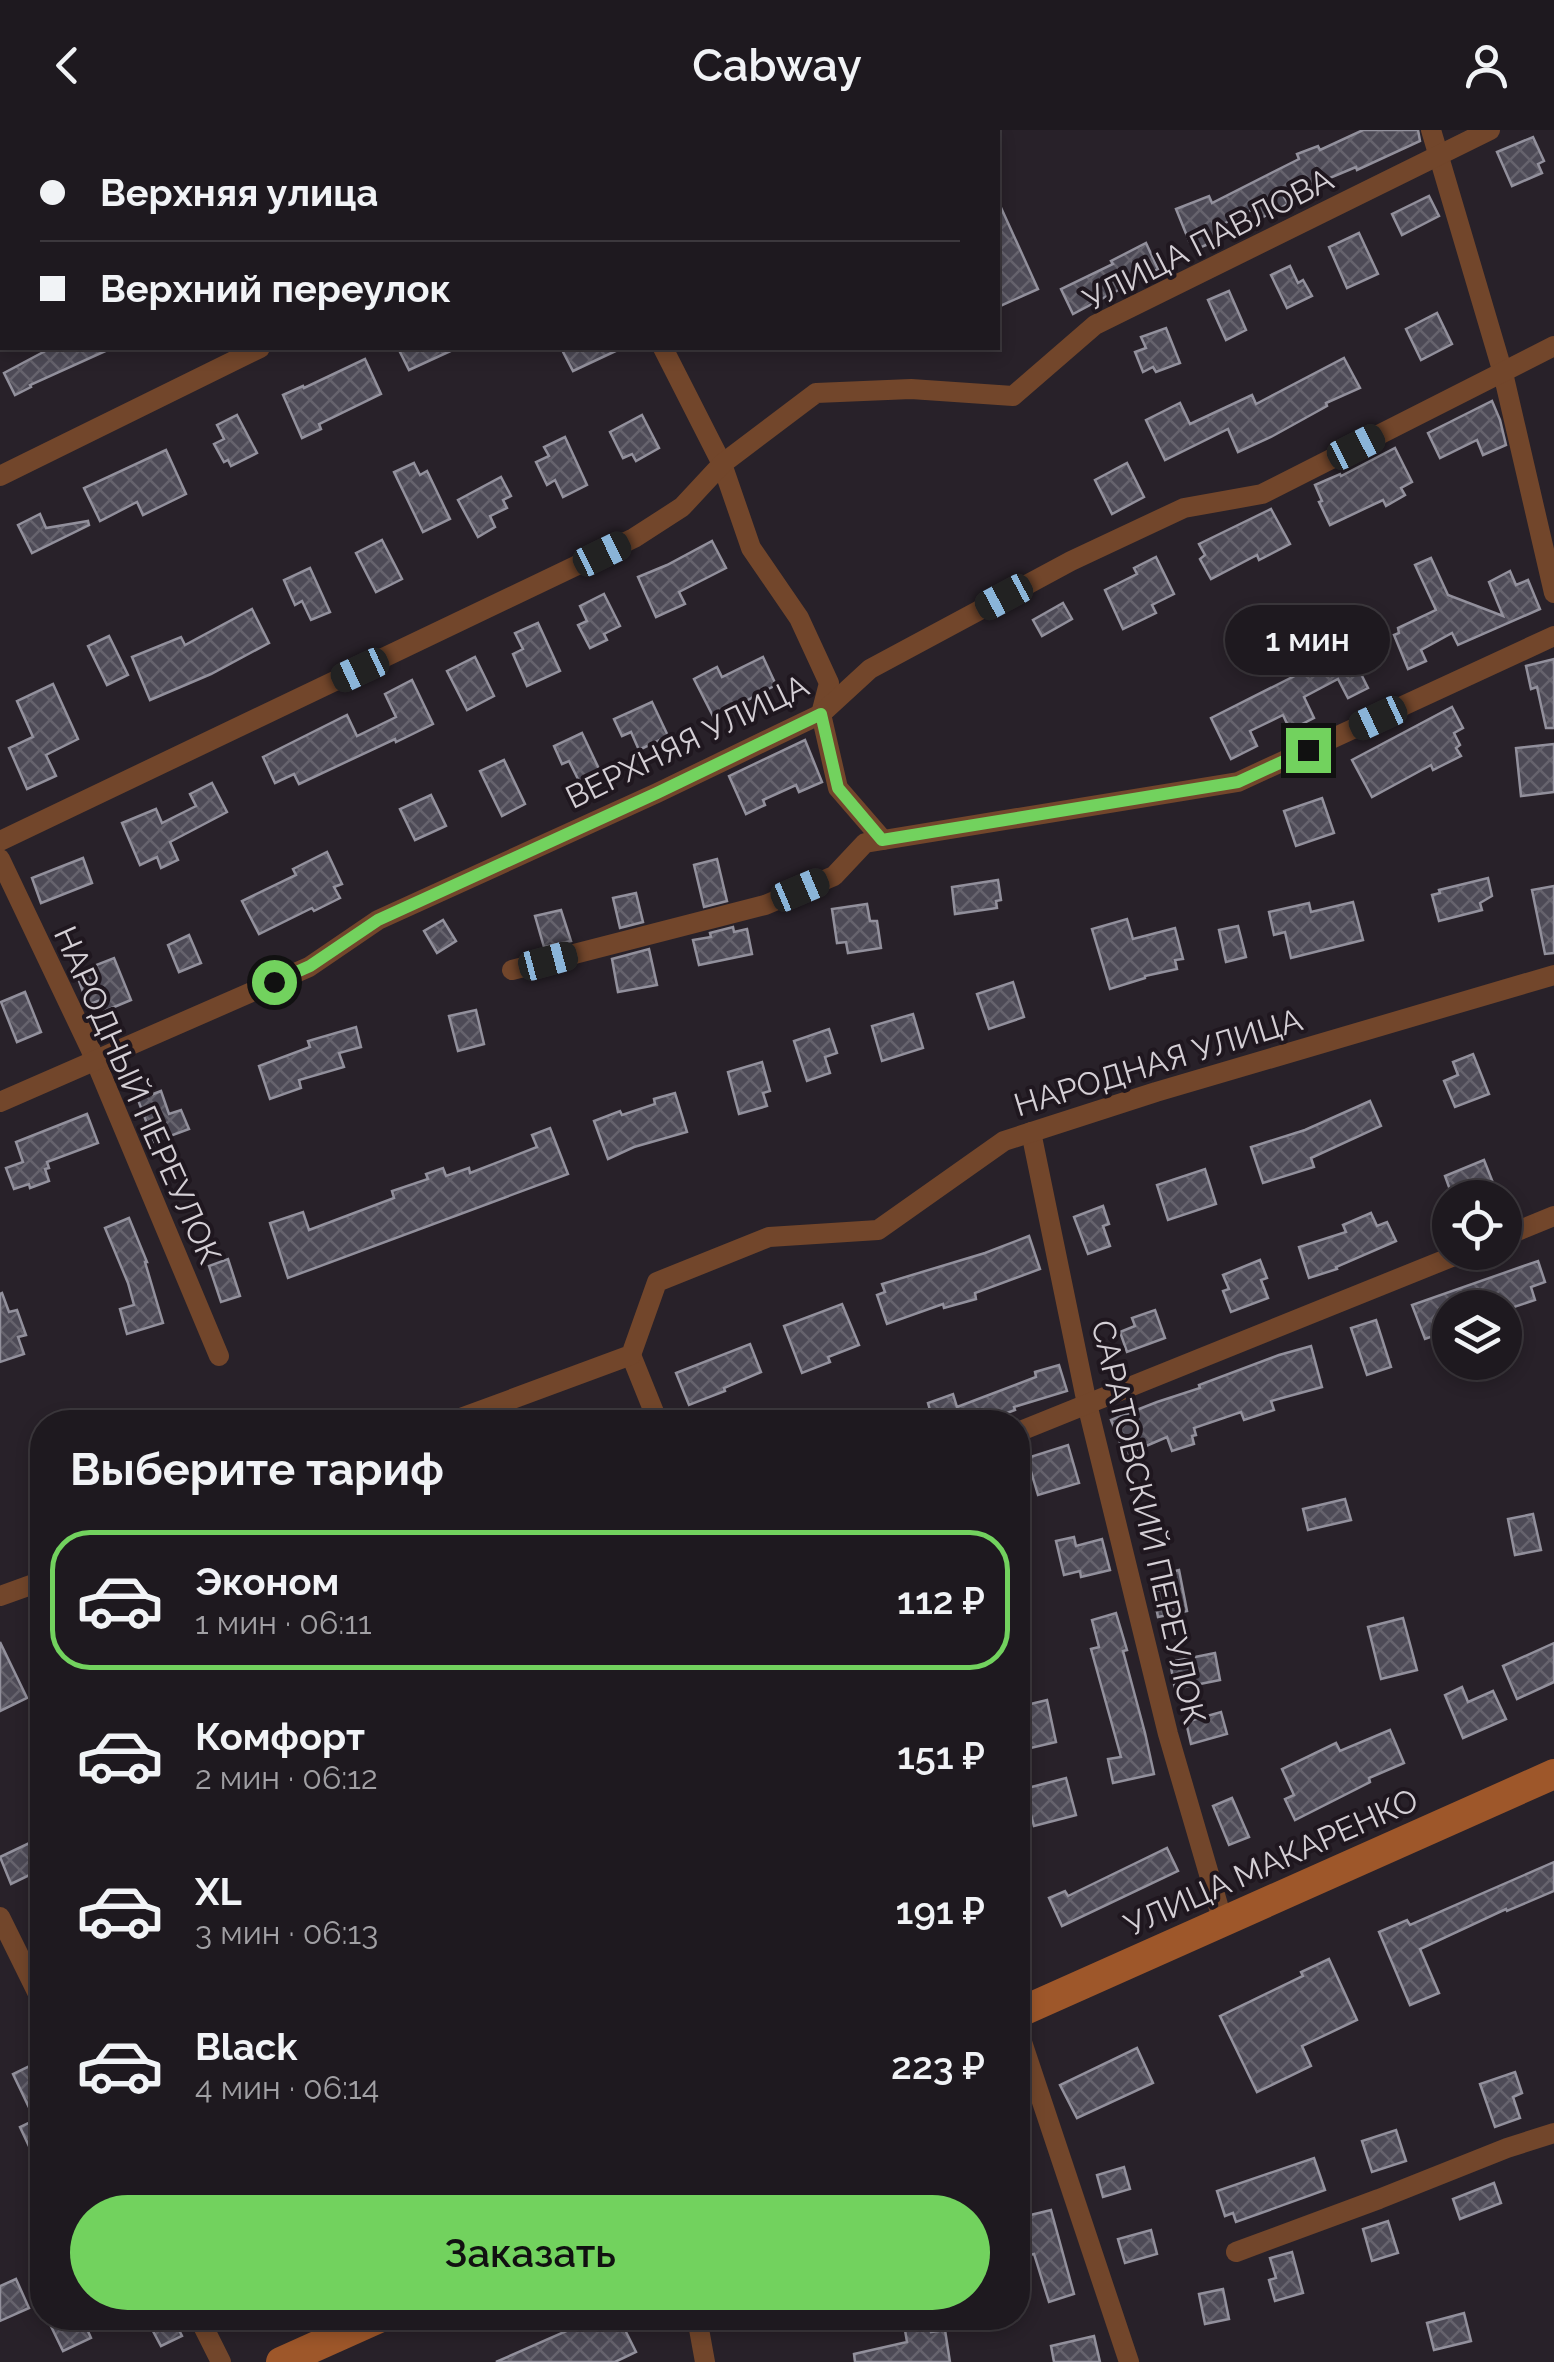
<!DOCTYPE html>
<html lang="ru">
<head>
<meta charset="utf-8">
<style>
  :root { --surface:#1e191f; --page:#262228; --text:#f1f3f6; --muted:#a1a0a4; --line:#3c383d; --accent:#72d25e }
  body { margin:0; font-family:Raleway,sans-serif; background:var(--page); color:var(--text); height:100vh; display:flex; flex-direction:column; font-size:38px; white-space:nowrap }
  * { box-sizing:border-box; margin:0 }
  p { font-size:32px; color:var(--muted) }
  .icon { flex:none; width:55px; height:55px; fill:none; stroke:currentColor; stroke-width:2; stroke-linecap:round; stroke-linejoin:round }
  .map { position:relative; flex:1; overflow:hidden }
  .drawer { position:absolute; left:30px; top:1280px; width:1000px; height:920px; display:flex; flex-direction:column; background:var(--surface); border-radius:40px; box-shadow:0 5px 15px #0003,0 0 0 2px var(--line) }
  .drawer>* { flex:none }
  .hud { position:absolute; left:0px; top:0px; width:1000px; height:220px; box-shadow:0 5px 15px #0003,0 0 0 2px var(--line); display:grid; align-content:center; height:220px; padding:0 40px; background:var(--surface) }
  .tools { position:absolute; left:1432px; top:1050px; display:grid; gap:20px }
  .tools a { display:grid; place-items:center; width:90px; height:90px; border-radius:50%; background:var(--surface); box-shadow:0 5px 15px #0003,0 0 0 2px var(--line); font-size:50px }
  .end { position:absolute; width:45px; height:45px; margin:-22px; border:12px solid #72d25e; background:#111; box-shadow:0 0 0 5px #111 }
  .from { border-radius:50% }
  .bubble { position:absolute; height:70px; border-radius:35px; background:var(--surface); box-shadow:0 5px 15px #0003,0 0 0 2px var(--line); font-size:32px; font-weight:600; line-height:70px; text-align:center }
  .car { position:absolute; width:30px; height:60px; margin:-30px -15px; border-radius:12px; box-shadow:0 0 8px 2px #0007; background:linear-gradient(#222 24%,#8ab4d8 0 40%,#222 0 76%,#8ab4d8 0 86%,#222 0) }
  .hud b { display:flex; align-items:center; gap:35px; height:95px; font-size:38px }
  .hud b+b { border-top:2px solid var(--line) }
  .hud i { width:25px; height:25px; background:var(--text) }
  ul { padding:0; list-style:none }
  li { display:flex; align-items:center; gap:30px; height:140px; margin:0 20px 15px; padding:0 20px; border:5px solid transparent; border-radius:40px }
  li div { flex:1 }
  li b { display:block; font-size:38px }
  li em { font-style:normal; font-weight:600 }
  li.on { border-color:var(--accent) }
  li>.icon { width:90px; height:90px; stroke-width:1.5 }
  h2 { padding:0 40px; font-size:45px; line-height:120px }
  .cta { display:flex; gap:20px; margin-top:auto; padding:20px 40px }
  .cta a { flex:1; height:115px; border-radius:60px; background:var(--accent); color:#111; font-size:40px; font-weight:600; line-height:115px; text-align:center }
  header { display:flex; justify-content:space-between; align-items:center; height:130px; padding:0 40px; background:var(--surface); font-size:45px; font-weight:600 }
  .map>svg:first-child { display:block }
  .building { fill:url(#building-cross-hatch); stroke:#92909c; stroke-width:2.5 }
  .lines { fill:none; stroke-linecap:round; stroke-linejoin:round }
  .street { stroke:#72462b; stroke-width:20 }
  .secondary { stroke:#9e572a; stroke-width:30 }
  .route { stroke:#72d25e; stroke-width:12 }
  .labels { text-anchor:middle; dominant-baseline:central; stroke-width:8; stroke-linejoin:round; paint-order:stroke }
  .street-label { font-size:32px; fill:#d4cfd5; stroke:#1f171f }
</style>
</head>
<body>
<header><svg class="icon" aria-label="back" viewBox="0 0 24 24"><path d="M15 5l-7 7 7 7"/></svg>Cabway<svg class="icon" aria-label="person" viewBox="0 0 24 24"><circle cx="12" cy="8" r="4"/><path d="M4 21q1-7 8-7t8 7"/></svg></header>
<div class="map">
<svg width="1554" height="2232" viewBox="0 0 1554 2232">
  <defs>
    <pattern id="building-cross-hatch" width="8" height="8" patternUnits="userSpaceOnUse" patternTransform="scale(2.5)"><rect width="8" height="8" fill="#4d4a56"/><path d="M0 0l8 8M0 8l8-8" fill="none" stroke="#66636d"/></pattern>
  </defs>
  <rect width="100%" height="100%" fill="#282129"/>
  <g class="building">
    <path d="M1363 0H1418L1420 11 1357 40 1356 37 1284 67 1288 74 1261 88 1256 78 1221 95 1226 107 1199 118 1195 109 1189 111 1176 79 1209 66 1212 73 1299 29 1297 24 1318 16 1320 20Z"/>
    <path d="M1533 7 1544 31 1538 34 1542 43 1512 56 1497 22Z"/>
    <path d="M1429 66 1439 86 1402 105 1392 84Z"/>
    <path d="M998 71 1038 159 998 177Z"/>
    <path d="M1359 103 1378 144 1347 158 1329 117Z"/>
    <path d="M1146 113 1158 139 1073 184 1061 159 1113 134 1111 131Z"/>
    <path d="M1290 136 1298 153 1303 150 1312 166 1287 178 1271 145Z"/>
    <path d="M1229 161 1246 200 1226 210 1208 170Z"/>
    <path d="M1437 183 1452 214 1421 230 1406 199Z"/>
    <path d="M1166 198 1180 233 1156 242 1153 237 1143 242 1135 222 1146 218 1141 207Z"/>
    <path d="M51 218H112L30 255 31 257 15 265 4 243Z"/>
    <path d="M398 218H457L409 240Z"/>
    <path d="M561 218H622L573 241Z"/>
    <path d="M1344 228 1360 258 1326 273 1327 276 1271 307 1238 322 1228 299 1165 330 1146 290 1180 273 1190 294 1252 265 1256 274Z"/>
    <path d="M365 229 381 264 319 294 321 299 302 308 283 265 303 256 304 258Z"/>
    <path d="M1492 271 1500 290 1506 315 1483 325 1477 310 1440 328 1428 303Z"/>
    <path d="M237 285 257 323 231 336 228 330 224 332 214 314 224 309 217 295Z"/>
    <path d="M642 285 659 318 636 331 632 324 623 328 610 302Z"/>
    <path d="M565 307 587 355 563 367 555 350 547 355 536 332 549 326 544 317Z"/>
    <path d="M1395 318 1412 352 1401 358 1405 365 1386 376 1383 370 1330 395 1319 372 1322 371 1315 355 1340 344 1341 346Z"/>
    <path d="M166 320 186 364 143 385 137 372 100 391 84 358Z"/>
    <path d="M414 333 420 345 427 341 450 389 423 402 394 342Z"/>
    <path d="M1127 333 1144 367 1112 384 1095 350Z"/>
    <path d="M501 347 511 366 503 370 507 378 490 386 495 397 478 407 458 370Z"/>
    <path d="M1271 379 1290 414 1259 430 1257 425 1211 449 1200 429 1205 425 1199 414Z"/>
    <path d="M40 384 46 398 88 391 89 395 32 423 18 395Z"/>
    <path d="M382 410 402 449 376 462 356 423Z"/>
    <path d="M712 411 726 438 679 462 685 474 656 487 638 447 667 435Z"/>
    <path d="M1156 427 1174 464 1152 475 1156 483 1123 499 1105 460 1137 444 1134 438Z"/>
    <path d="M1431 428 1448 465 1503 486 1489 452 1510 441 1516 455 1528 450 1540 479 1458 515 1452 503 1421 520 1426 531 1408 539 1394 505 1399 503 1398 498 1436 480 1415 435Z"/>
    <path d="M310 438 330 482 311 490 302 471 295 475 284 450Z"/>
    <path d="M604 464 620 496 604 504 607 510 590 518 578 495 587 491 580 476Z"/>
    <path d="M1063 473 1072 489 1042 506 1033 490Z"/>
    <path d="M252 479 269 513 211 544 150 570 132 527 181 507 185 515Z"/>
    <path d="M538 493 560 541 527 556 513 524 523 519 515 503Z"/>
    <path d="M109 506 128 545 107 555 88 516Z"/>
    <path d="M1342 522 1351 524 1368 558 1348 568 1338 549 1304 567 1314 588 1290 600 1283 585 1250 601 1257 616 1231 629 1211 588Z"/>
    <path d="M475 527 494 566 467 580 447 541Z"/>
    <path d="M763 527 776 555 714 588 694 549 717 537 722 547Z"/>
    <path d="M1554 529V598H1546L1537 557 1531 559 1526 536Z"/>
    <path d="M412 550 433 594 396 612 395 609 299 654 294 644 275 653 263 627 347 585 357 606 396 587 385 564Z"/>
    <path d="M53 554 78 609 46 625 56 646 27 659 9 618 33 607 17 571Z"/>
    <path d="M652 572 668 606 639 620 631 602 622 606 614 589Z"/>
    <path d="M1452 577 1463 598 1454 603 1460 615 1456 618 1461 626 1433 640 1431 635 1372 667 1352 630Z"/>
    <path d="M582 603 600 641 579 651 569 631 562 634 554 616Z"/>
    <path d="M805 610 822 652 799 662 796 655 763 670 765 675 746 684 729 646Z"/>
    <path d="M1554 614V662L1521 666 1516 618Z"/>
    <path d="M504 630 525 674 502 686 480 641Z"/>
    <path d="M212 653 227 682 170 712 178 730 161 738 157 727 140 735 122 693 156 679 162 693 196 676 190 664Z"/>
    <path d="M431 665 446 696 415 710 400 679Z"/>
    <path d="M1322 668 1334 703 1296 716 1284 681Z"/>
    <path d="M327 722 342 754 334 757 340 768 314 781 312 778 259 804 242 771 296 745 293 739Z"/>
    <path d="M83 728 92 753 41 773 32 748Z"/>
    <path d="M717 729 727 771 704 777 694 735Z"/>
    <path d="M1488 748 1492 766 1480 773 1482 780 1439 791 1432 765 1440 763 1439 760Z"/>
    <path d="M998 750 1001 770 996 771 997 778 955 784 952 757Z"/>
    <path d="M1554 756V823L1545 824 1532 760Z"/>
    <path d="M636 763 643 792 620 798 613 768Z"/>
    <path d="M1353 772 1363 810 1291 828 1285 802 1274 805 1269 782 1309 773 1311 782Z"/>
    <path d="M867 774 870 791H877L881 818 848 823 846 812 837 813 832 779Z"/>
    <path d="M561 780 571 811 544 817 535 786Z"/>
    <path d="M1127 789 1133 809 1175 798 1183 829 1175 830 1177 839 1145 846V848L1110 859 1092 799Z"/>
    <path d="M443 790 456 811 437 823 424 801Z"/>
    <path d="M1238 796 1246 827 1226 832 1219 800Z"/>
    <path d="M733 797 734 802 747 799 752 824 699 835 693 810 711 807 710 803Z"/>
    <path d="M189 805 201 833 179 842 168 815Z"/>
    <path d="M649 819 657 855 618 862 612 829Z"/>
    <path d="M114 828 131 870 102 882 98 871 88 875 76 843Z"/>
    <path d="M1013 852 1024 887 989 899 977 864Z"/>
    <path d="M25 862 41 902 17 912 1 872Z"/>
    <path d="M476 880 484 914 458 921 449 886Z"/>
    <path d="M913 884 923 918 882 931 872 896Z"/>
    <path d="M356 897 361 917 339 923 344 937 299 950 301 958 270 969 259 936 310 917 308 911Z"/>
    <path d="M829 899 837 923 825 927 830 943 807 951 794 911Z"/>
    <path d="M1473 924 1489 964 1455 977 1444 951 1458 945 1453 932Z"/>
    <path d="M762 932 770 961 763 963 767 976 739 984 728 942Z"/>
    <path d="M161 961 169 984 181 980 189 999 154 1012 138 970Z"/>
    <path d="M675 963 687 1002 634 1017 608 1029 594 991 620 981 622 985 655 974 654 969Z"/>
    <path d="M1370 971 1381 996 1311 1028 1314 1037 1263 1053 1251 1017 1305 1000Z"/>
    <path d="M87 984 98 1013 47 1032 49 1038 45 1039 49 1051 30 1058 29 1054 14 1059 6 1038 23 1032 16 1012Z"/>
    <path d="M550 998 568 1044 288 1148 270 1093 303 1082 309 1100 394 1068 392 1061 428 1049 426 1044 443 1038 446 1046 469 1038 470 1043 537 1017 532 1005Z"/>
    <path d="M1484 1030 1499 1068H1453L1445 1046Z"/>
    <path d="M1205 1039 1216 1074 1168 1090 1157 1055Z"/>
    <path d="M1103 1076 1109 1094 1103 1096 1110 1116 1088 1124 1074 1087Z"/>
    <path d="M1371 1083 1377 1096 1387 1092 1396 1111 1336 1137 1337 1139 1309 1148 1299 1117 1346 1102 1343 1095Z"/>
    <path d="M129 1088 147 1132H145L163 1193 127 1204 120 1179 134 1175 128 1153 105 1098Z"/>
    <path d="M1029 1106 1040 1139 975 1163 976 1169 944 1178 943 1174 887 1194 877 1165 885 1162 882 1154 985 1123Z"/>
    <path d="M228 1129 240 1166 221 1172 209 1136Z"/>
    <path d="M1260 1130 1267 1148 1261 1150 1268 1168 1231 1182 1223 1161 1229 1159 1223 1145Z"/>
    <path d="M1538 1131 1545 1152 1531 1157 1535 1170 1511 1178H1450V1200L1425 1209 1412 1175Z"/>
    <path d="M2 1163 9 1182 17 1180 26 1205 18 1207 24 1224 0 1232V1164Z"/>
    <path d="M842 1174 859 1215 828 1227 830 1232 802 1243 784 1196Z"/>
    <path d="M1155 1180 1165 1208 1127 1222 1120 1202 1135 1196 1132 1188Z"/>
    <path d="M1376 1190 1391 1237 1367 1245 1351 1198Z"/>
    <path d="M750 1214 761 1242 724 1258 725 1261 689 1275 676 1243Z"/>
    <path d="M1311 1216 1322 1257 1271 1271 1274 1280 1244 1290 1241 1282 1194 1298 1196 1305 1192 1306 1194 1314 1172 1321 1167 1307 1125 1325 1111 1290 1157 1272 1200 1258 1199 1255 1279 1225Z"/>
    <path d="M1059 1235 1067 1261 1014 1277 1015 1280 983 1292H922L932 1287 928 1273 953 1264 957 1277 1036 1247 1035 1242Z"/>
    <path d="M1068 1315 1079 1353 1038 1365 1027 1328Z"/>
    <path d="M1345 1369 1351 1390 1308 1400 1303 1379Z"/>
    <path d="M1533 1384 1541 1420 1515 1425 1508 1389Z"/>
    <path d="M1074 1407 1076 1416 1102 1409 1110 1440 1081 1447 1080 1441 1064 1445 1056 1411Z"/>
    <path d="M1179 1440 1187 1481 1158 1487 1150 1447Z"/>
    <path d="M1116 1483 1127 1520 1123 1521 1145 1603 1154 1644 1113 1653 1108 1629 1121 1627 1091 1519 1099 1517 1092 1490Z"/>
    <path d="M1403 1488 1417 1540 1381 1549 1368 1497Z"/>
    <path d="M0 1512 27 1568 0 1581Z"/>
    <path d="M1554 1513V1552L1517 1569 1503 1536Z"/>
    <path d="M1215 1523 1220 1550 1175 1559 1170 1532Z"/>
    <path d="M1462 1557 1468 1572 1493 1561 1506 1589 1463 1608 1445 1565Z"/>
    <path d="M1047 1570 1056 1612 1018 1621V1577Z"/>
    <path d="M1221 1582 1227 1604 1191 1614 1186 1592Z"/>
    <path d="M1390 1600 1404 1633 1369 1648 1370 1652 1295 1690 1285 1669 1294 1665 1282 1639 1336 1613 1340 1621Z"/>
    <path d="M1066 1648 1076 1685 1034 1696 1024 1659Z"/>
    <path d="M1232 1668 1249 1707 1229 1715 1213 1676Z"/>
    <path d="M42 1707V1739L11 1754 0 1727Z"/>
    <path d="M1167 1718 1178 1741 1062 1796 1049 1768 1065 1761 1068 1766Z"/>
    <path d="M1554 1732V1761L1507 1781 1506 1779 1420 1819 1439 1863 1410 1875 1379 1802 1407 1790 1410 1795Z"/>
    <path d="M1329 1829 1357 1890 1302 1916 1311 1936 1257 1962 1220 1886 1303 1846 1301 1842Z"/>
    <path d="M1137 1918 1153 1953 1077 1988 1060 1955Z"/>
    <path d="M42 1930V2044L20 1997 35 1990 13 1944Z"/>
    <path d="M1515 1942 1522 1963 1513 1967 1520 1988 1495 1997 1480 1954Z"/>
    <path d="M1396 2000 1406 2031 1372 2042 1362 2011Z"/>
    <path d="M1314 2028 1325 2060 1236 2092 1233 2083 1225 2086 1217 2061Z"/>
    <path d="M1124 2037 1130 2059 1103 2067 1097 2045Z"/>
    <path d="M1494 2053 1501 2073 1460 2089 1453 2069Z"/>
    <path d="M1051 2080 1074 2164 1049 2172 1034 2124 1025 2126 1018 2088Z"/>
    <path d="M1388 2091 1398 2123 1372 2131 1363 2099Z"/>
    <path d="M1151 2100 1157 2124 1125 2133 1118 2109Z"/>
    <path d="M1292 2122 1303 2163 1275 2171 1269 2150 1276 2148 1270 2128Z"/>
    <path d="M16 2149 29 2178 0 2191V2156Z"/>
    <path d="M1223 2159 1229 2189 1205 2194 1199 2164Z"/>
    <path d="M1464 2183 1471 2211 1434 2220 1427 2193Z"/>
    <path d="M47 2188H82L91 2208 63 2221Z"/>
    <path d="M146 2188H173L182 2206 161 2216Z"/>
    <path d="M596 2188H619L636 2222 615 2232H496Z"/>
    <path d="M929 2191 931 2202 945 2200 950 2232H855L854 2224 907 2212 904 2194Z"/>
    <path d="M1094 2206 1100 2232H1054L1051 2216Z"/>
  </g>
  <g class="lines">
    <g class="street">
      <path d="M551 0 553 2"/>
      <path d="M1431 0 1503 243 1554 463"/>
      <path d="M68 2 73 0"/>
      <path d="M705 2 710 0"/>
      <path d="M0 36 2 35"/>
      <path d="M663 218 722 334 751 418 799 488 829 553 821 584 838 658 883 710"/>
      <path d="M0 346 260 218"/>
      <path d="M0 711 634 408 682 377 722 334 816 263 911 259 1013 266 1095 195 1490 0"/>
      <path d="M0 729 90 918 219 1226"/>
      <path d="M512 840 765 775 834 746 865 713 1238 652 1554 506"/>
      <path d="M0 972 309 837 378 790 657 663 821 584 870 539 1071 431 1184 378 1262 364 1554 216"/>
      <path d="M1031 1002 1087 1274 1168 1604 1223 1792"/>
      <path d="M1505 1106 1554 1086"/>
      <path d="M631 1225 658 1292"/>
      <path d="M450 1292 631 1225 657 1152 769 1107 878 1100 1004 1011 1156 962 1554 845"/>
      <path d="M1018 1302 1464 1122"/>
      <path d="M0 1466 42 1451"/>
      <path d="M0 1787 42 1872"/>
      <path d="M1018 1900 1129 2232"/>
      <path d="M1236 2122 1379 2069 1507 2018 1554 2003"/>
      <path d="M199 2188 221 2232"/>
      <path d="M697 2188 705 2232"/>
    </g>
    <g class="secondary">
      <path d="M1018 1883 1554 1644"/>
      <path d="M281 2232 379 2188"/>
    </g>
  </g>
  <g class="lines">
    <path class="route" d="M274 852 310 836 378 790 657 663 821 584 838 658 882 710 1238 652 1308 620"/>
  </g>
  <g class="labels">
    <g class="street-label">
      <text transform="translate(1208 109) rotate(-27)">УЛИЦА ПАВЛОВА</text>
      <text transform="translate(687 611) rotate(-26)">ВЕРХНЯЯ УЛИЦА</text>
      <text transform="translate(1158 932) rotate(-17)">НАРОДНАЯ УЛИЦА</text>
      <text transform="translate(138 965) rotate(66)">НАРОДНЫЙ ПЕРЕУЛОК</text>
      <text transform="translate(1149 1392) rotate(77)">САРАТОВСКИЙ ПЕРЕУЛОК</text>
      <text transform="translate(1271 1732) rotate(-24)">УЛИЦА МАКАРЕНКО</text>
    </g>
  </g>
</svg>
<div class="tools">
<a><svg class="icon" aria-label="locate" viewBox="0 0 24 24"><circle cx="12" cy="12" r="6"/><path d="M12 2v4M12 18v4M2 12h4M18 12h4"/></svg></a>
<a><svg class="icon" aria-label="layers" viewBox="0 0 24 24"><path d="M12 4l9 5-9 5-9-5zM3 14l9 5 9-5"/></svg></a>
</div>
<i class="end from" style="left:274px;top:852px"></i>
<i class="end" style="left:1308px;top:620px"></i>
<div class="bubble" style="left:1225px;top:475px;width:165px">1 мин</div>
<i class="car" style="left:1356px;top:317px;rotate:63deg"></i>
<i class="car" style="left:602px;top:424px;rotate:64deg"></i>
<i class="car" style="left:1004px;top:467px;rotate:242deg"></i>
<i class="car" style="left:360px;top:540px;rotate:245deg"></i>
<i class="car" style="left:1378px;top:588px;rotate:245deg"></i>
<i class="car" style="left:800px;top:760px;rotate:67deg"></i>
<i class="car" style="left:548px;top:831px;rotate:75deg"></i>
<div class="hud">
<b><i class="from"></i>Верхняя улица</b>
<b><i></i>Верхний переулок</b>
</div>
<section class="drawer">
<h2>Выберите тариф</h2>
<ul>
<li class="on"><svg class="icon" aria-label="car" viewBox="0 0 24 24"><path d="M5 17H2v-5l4-1 3-4h7l3 4 3 1v5h-3M9 17h6M6 11h13"/><circle cx="7" cy="17" r="2"/><circle cx="17" cy="17" r="2"/></svg><div><b>Эконом</b><p>1 мин · 06:11</p></div><em>112 ₽</em></li>
<li><svg class="icon" aria-label="car" viewBox="0 0 24 24"><path d="M5 17H2v-5l4-1 3-4h7l3 4 3 1v5h-3M9 17h6M6 11h13"/><circle cx="7" cy="17" r="2"/><circle cx="17" cy="17" r="2"/></svg><div><b>Комфорт</b><p>2 мин · 06:12</p></div><em>151 ₽</em></li>
<li><svg class="icon" aria-label="car" viewBox="0 0 24 24"><path d="M5 17H2v-5l4-1 3-4h7l3 4 3 1v5h-3M9 17h6M6 11h13"/><circle cx="7" cy="17" r="2"/><circle cx="17" cy="17" r="2"/></svg><div><b>XL</b><p>3 мин · 06:13</p></div><em>191 ₽</em></li>
<li><svg class="icon" aria-label="car" viewBox="0 0 24 24"><path d="M5 17H2v-5l4-1 3-4h7l3 4 3 1v5h-3M9 17h6M6 11h13"/><circle cx="7" cy="17" r="2"/><circle cx="17" cy="17" r="2"/></svg><div><b>Black</b><p>4 мин · 06:14</p></div><em>223 ₽</em></li>
</ul>
<div class="cta"><a>Заказать</a></div>
</section>
</div>
</body>
</html>
